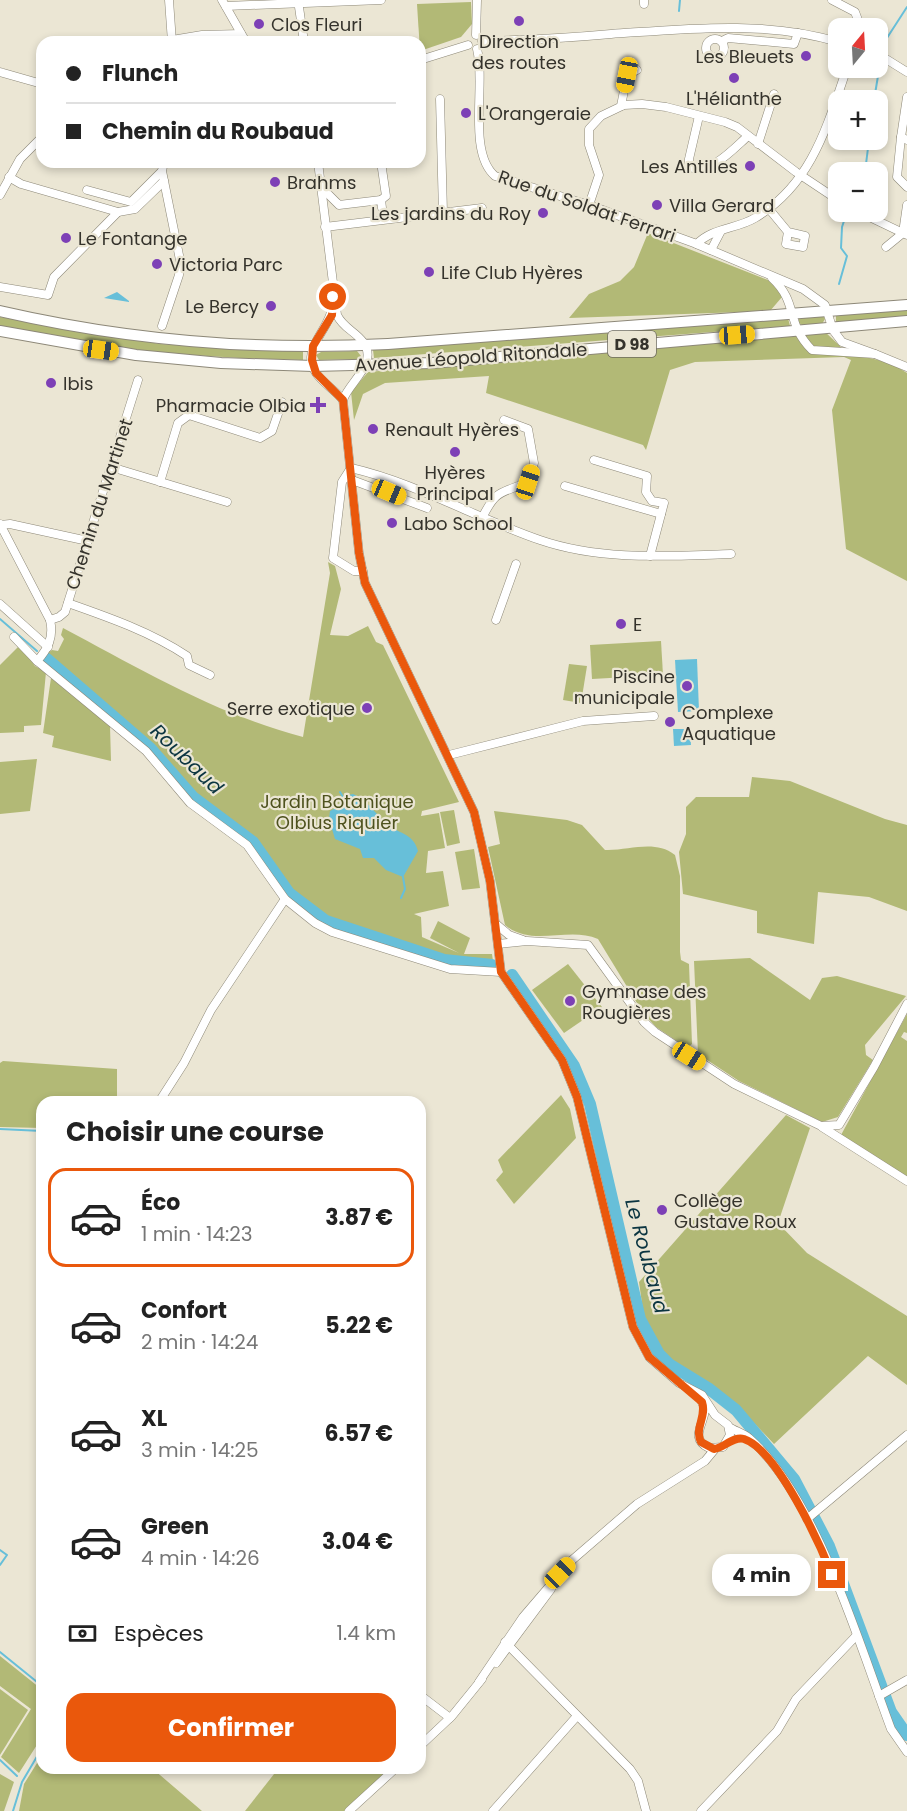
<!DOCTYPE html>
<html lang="fr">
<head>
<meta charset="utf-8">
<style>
  :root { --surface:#fff; --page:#f2f2f2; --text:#222; --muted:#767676; --line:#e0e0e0; --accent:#ea580c }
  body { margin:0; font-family:Poppins,sans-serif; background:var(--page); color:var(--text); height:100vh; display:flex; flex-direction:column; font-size:22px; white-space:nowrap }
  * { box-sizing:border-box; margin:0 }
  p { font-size:20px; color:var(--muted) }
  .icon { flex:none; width:33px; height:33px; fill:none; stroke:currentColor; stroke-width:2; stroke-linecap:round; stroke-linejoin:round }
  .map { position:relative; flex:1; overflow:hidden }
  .details { position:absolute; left:36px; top:1096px; width:390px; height:678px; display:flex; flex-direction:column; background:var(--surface); border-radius:18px; box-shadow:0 3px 9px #0003 }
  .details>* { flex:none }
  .banner { position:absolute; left:36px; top:36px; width:390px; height:132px; border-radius:18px; box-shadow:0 3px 9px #0003; display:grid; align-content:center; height:132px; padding:0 30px; background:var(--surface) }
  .needle { width:39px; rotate:18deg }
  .fabs { position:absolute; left:828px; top:18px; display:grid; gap:12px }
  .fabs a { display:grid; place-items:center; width:60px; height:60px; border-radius:12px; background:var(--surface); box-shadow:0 3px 9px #0003; font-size:30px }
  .end { position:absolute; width:27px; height:27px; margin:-14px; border:8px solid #ea580c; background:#fff; box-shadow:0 0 0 3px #fff }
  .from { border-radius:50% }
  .bubble { position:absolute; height:42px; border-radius:18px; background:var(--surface); box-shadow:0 3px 9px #0003; font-size:20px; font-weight:700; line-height:42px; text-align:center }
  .car { position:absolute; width:18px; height:36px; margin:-18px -9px; border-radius:8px; box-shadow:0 0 4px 2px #0007; background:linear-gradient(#f5c518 24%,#345 0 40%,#f5c518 0 76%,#345 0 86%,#f5c518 0) }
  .banner b { display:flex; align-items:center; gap:21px; height:57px; font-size:22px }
  .banner b+b { border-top:2px solid var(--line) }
  .banner i { width:15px; height:15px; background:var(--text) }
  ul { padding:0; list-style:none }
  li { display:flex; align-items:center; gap:18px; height:99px; margin:0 12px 9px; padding:0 18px; border:3px solid transparent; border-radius:18px }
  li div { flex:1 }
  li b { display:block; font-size:22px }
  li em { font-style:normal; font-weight:700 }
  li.on { border-color:var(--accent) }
  li>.icon { width:54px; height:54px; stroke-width:1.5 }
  h2 { padding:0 30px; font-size:27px; line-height:72px }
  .pay { display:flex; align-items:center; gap:15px; height:66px; padding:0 30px; font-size:22px }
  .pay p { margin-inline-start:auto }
  .primary-button { display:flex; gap:12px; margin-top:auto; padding:12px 30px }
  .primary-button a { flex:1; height:69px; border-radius:18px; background:var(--accent); color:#fff; font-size:24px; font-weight:700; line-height:69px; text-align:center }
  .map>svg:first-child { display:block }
  .green { fill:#b2b976 }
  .water { fill:#67bfd9 }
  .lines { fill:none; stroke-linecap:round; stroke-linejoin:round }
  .stream { stroke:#67bfd9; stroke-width:2 }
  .river { stroke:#67bfd9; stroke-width:12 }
  .minor-casing { stroke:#8d8878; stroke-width:9 }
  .highway-casing { stroke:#8d8878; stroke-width:12 }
  .minor { stroke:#fff; stroke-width:8 }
  .highway { stroke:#fff; stroke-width:10 }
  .route { stroke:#ea580c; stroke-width:8 }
  .poi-dot { fill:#7d40b6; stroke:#ebe6d4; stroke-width:2 }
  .labels { text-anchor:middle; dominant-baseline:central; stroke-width:4.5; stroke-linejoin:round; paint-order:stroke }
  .shield { fill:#ebe6d4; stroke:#6c695e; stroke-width:1.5 }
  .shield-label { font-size:16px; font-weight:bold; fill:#35332c }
  .poi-label { font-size:18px; fill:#35332c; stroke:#ebe6d4; text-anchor:start }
  .street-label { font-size:18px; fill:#35332c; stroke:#ebe6d4 }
  .park-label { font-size:18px; fill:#4e521e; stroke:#ebe6d4 }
  .water-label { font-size:20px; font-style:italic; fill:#0b3541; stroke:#ebe6d4 }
</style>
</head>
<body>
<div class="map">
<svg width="907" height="1811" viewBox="0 0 907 1811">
  <rect width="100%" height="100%" fill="#ebe6d4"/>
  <g class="green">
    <path d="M471 2 472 24 461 37 420 51 417 4Z"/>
    <path d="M648 233 768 280 781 289 782 297 770 311 569 318 589 294 620 281 634 267Z"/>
    <path d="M907 308V317L836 323V314Z"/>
    <path d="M823 316 825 319 822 324 802 325 799 323V318Z"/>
    <path d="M0 317 160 344 303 351V360C202 358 99 350 0 326Z"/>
    <path d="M788 318 790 326 374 358 373 350Z"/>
    <path d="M824 331 840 346 845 354C867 357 888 360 907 373V581L846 549 832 410 851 360 844 357 695 362 670 370 646 450 643 445 486 393 489 376 385 383 363 394 354 420 351 392 368 372Z"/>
    <path d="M357 351 361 356 357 359 319 360 316 355 321 352Z"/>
    <path d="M328 562 335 566 341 589 330 635 348 636 368 626 376 642 383 645 459 802 422 811 421 816 439 813 445 848 428 851 426 873 443 871 449 906 414 914 421 917 422 937 459 953 430 938 438 921 470 938 464 954H492L493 961 449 957 333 921 294 891 248 832 196 794 153 744 46 654 52 650 58 651 64 639 61 635 63 628C140 669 218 715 303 737L330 573Z"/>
    <path d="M661 641 663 675 592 679 590 645Z"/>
    <path d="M20 645 35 666 46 672 41 725 24 726V732L0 733V665Z"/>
    <path d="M569 664 587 666 581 703 563 700Z"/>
    <path d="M51 678 110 726 111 761 52 747 54 736 43 733Z"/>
    <path d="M37 759 30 811 0 814V762Z"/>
    <path d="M752 777 790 781 885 819 907 825V911L869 897 818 892 814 944 757 933V911L683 894 679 852 686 834V807L696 797H749Z"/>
    <path d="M454 810 460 843 447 846 440 812Z"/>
    <path d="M494 811 567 820 582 825 605 850C629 851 654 839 675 855L680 876V952L681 960 689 964 692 1044 687 1048 656 1027 643 1013 598 939C568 926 532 948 505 925L488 847 500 844Z"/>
    <path d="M474 849 480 888 462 890 455 852Z"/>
    <path d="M750 958 810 1000 822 978 837 976 906 996 865 1045 866 1055 873 1060 838 1117 822 1122 739 1081 698 1054 694 961Z"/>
    <path d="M568 964 602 1007 564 1033 532 990Z"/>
    <path d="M907 1014V1033L904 1032 901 1037 907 1041V1179L841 1135Z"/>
    <path d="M3 1061 117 1069V1102H42V1128L0 1127V1063Z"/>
    <path d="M561 1095 570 1109 576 1138 514 1204 496 1180 503 1172 498 1160Z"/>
    <path d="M786 1115 810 1128 778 1223 807 1253 907 1316V1385L868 1356 774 1444 736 1404 673 1364 663 1352 644 1318 639 1282Z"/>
    <path d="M0 1656 40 1688 42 1737 19 1773 1 1757 31 1709 0 1686Z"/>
    <path d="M0 1689 28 1710 0 1755Z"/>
    <path d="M42 1755V1768L153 1769 202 1811H19L24 1784Z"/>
    <path d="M278 1769H389L344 1811H245Z"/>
    <path d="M0 1774 14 1782 4 1811H0Z"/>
  </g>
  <g class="water">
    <path d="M117 292 129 301V302L104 298Z"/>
    <path d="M697 659 699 711 678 712 675 660Z"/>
    <path d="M673 729H690L691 745 674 746Z"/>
    <path d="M353 794C368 800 374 813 386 823 397 834 413 832 418 851L403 877 386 870 374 858H363L360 849 335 839 329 819 330 811 338 807 344 796Z"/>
  </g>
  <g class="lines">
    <g class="stream">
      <path d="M679 11 680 0"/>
      <path d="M883 51 885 41 907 7"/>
      <path d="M874 100 880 64"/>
      <path d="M865 172 869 140"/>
      <path d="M839 284 847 256 841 248 842 227 847 212"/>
      <path d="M0 619 37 651"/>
      <path d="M340 792 343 797"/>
      <path d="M401 898 405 889 403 877"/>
      <path d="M0 1129 42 1131"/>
      <path d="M0 1550 7 1555 0 1565"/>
      <path d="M0 1652 42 1686"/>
      <path d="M0 1760 17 1776"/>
      <path d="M13 1811 22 1782 42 1748"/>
    </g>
    <g class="river">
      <path d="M47 659 150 748 193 797 253 842 289 893 326 921 444 960 492 965"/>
      <path d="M512 975 574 1066 590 1104 640 1319 659 1354 669 1364 708 1388 736 1410 794 1479 829 1546 891 1712 907 1735"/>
    </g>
    <g class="minor-casing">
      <g id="minor">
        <path d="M169 0 172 42"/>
        <path d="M222 0 246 42"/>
        <path d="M298 0 304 42"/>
        <path d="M832 0 855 12 861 28"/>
        <path d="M644 4V0"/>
        <path d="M226 6 381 0"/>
        <path d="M476 35 477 0"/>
        <circle cx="715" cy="48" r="9"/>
        <path d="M172 40 202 35 241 34"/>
        <path d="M482 41C525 40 568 38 611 34 685 29 766 20 838 42"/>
        <path d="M722 41 728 38 794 44 798 33"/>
        <path d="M477 49C486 84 467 152 495 176L589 205 694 243 803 289 825 305 833 330 842 342 875 354"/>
        <path d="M878 54 907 72"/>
        <path d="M420 60 468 45"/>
        <path d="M0 72 42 84"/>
        <path d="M907 97 901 137 907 140"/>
        <path d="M440 99 443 213"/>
        <path d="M621 106 627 75 637 70"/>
        <path d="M699 116 689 159V167C711 175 733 149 748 136"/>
        <path d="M901 137 897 177 907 187"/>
        <path d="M758 144 774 94"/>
        <path d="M318 162 337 315C343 328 355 331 363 342 379 363 349 382 343 400L359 553 365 583 474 812 490 881 501 972 562 1060 577 1097 633 1327 649 1357 679 1383 702 1395 715 1415 728 1425 730 1435 723 1447 709 1448C689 1438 704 1425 705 1409L700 1398 689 1389"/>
        <path d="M381 162 386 196 381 200"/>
        <path d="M87 190 131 202 162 171"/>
        <path d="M326 192 339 205 381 200 382 208"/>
        <path d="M0 195 20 159 42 137"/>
        <path d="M589 205 599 175 589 145V129L601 116 624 105 642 104 666 107 725 122 737 127 796 172 838 200"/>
        <path d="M769 209 788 232 786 244 803 247 805 236 788 232"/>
        <path d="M118 212 135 209 164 181"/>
        <path d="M859 212 907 235"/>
        <path d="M325 227 482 208"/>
        <path d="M697 244C711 228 737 229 755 218 812 184 827 126 847 68"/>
        <path d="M886 247 903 233 907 205"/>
        <path d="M711 250 721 231"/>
        <path d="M772 278C799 303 785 323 812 350L875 354 907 367"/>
        <path d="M0 287 48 295 54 277 118 212 21 184 9 177"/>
        <path d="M332 307C331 329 299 349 316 373 323 383 335 390 343 400"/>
        <path d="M162 326 179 275 180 260 162 171 164 162"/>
        <path d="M594 460 647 476 646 492 652 501 664 503 650 556"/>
        <path d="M111 467 227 502"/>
        <path d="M352 480 427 508"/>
        <path d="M160 482 178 423 189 415 260 438 272 431 282 402"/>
        <path d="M565 486 661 514"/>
        <path d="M482 518C497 488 501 494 528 482L534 463 528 429 504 420"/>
        <path d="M0 524 50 620C54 637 48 649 37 661"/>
        <path d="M0 525 10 524 88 541"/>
        <path d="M363 571H354L333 558 342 482 351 468C416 483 476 518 540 540 601 561 668 556 731 554"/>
        <path d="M68 603C108 617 151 632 187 656L189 665 210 675"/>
        <path d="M0 604 48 647"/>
        <path d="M50 620 59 617 65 612 138 380"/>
        <path d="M496 620 516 564"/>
        <path d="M14 637 37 661 146 751 190 803 247 845 285 899 315 923 332 932 450 969 501 972"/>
        <path d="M449 755 583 721 654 716"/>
        <path d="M496 924 509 935 523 940"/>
        <path d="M498 944 527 941 588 945 644 1022 655 1032 734 1084 821 1126 839 1125 874 1067 907 1004"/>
        <path d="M159 1102 184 1063 211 1010 285 899"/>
        <path d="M822 1127 907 1181"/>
        <path d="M729 1427C735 1431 743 1433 749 1438 817 1498 859 1644 891 1729L907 1752"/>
        <path d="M807 1519 907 1435"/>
        <path d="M505 1642 630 1769 638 1781 646 1811"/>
        <path d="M496 1663 551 1589"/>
        <path d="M479 1682 523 1617 571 1561 637 1504 705 1461 715 1449"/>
        <path d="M420 1695 450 1718"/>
        <path d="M879 1696 907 1680"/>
        <path d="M420 1746 452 1716 482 1679"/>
        <path d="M349 1811 396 1768"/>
        <path d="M493 1811 577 1716"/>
        <path d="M701 1811 777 1731 796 1699 856 1636"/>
      </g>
    </g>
    <g class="highway-casing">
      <g id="highway">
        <path d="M0 311C126 340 259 351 388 344L907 305"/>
        <path d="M0 331 136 355 221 363 313 366 432 363 907 321"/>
      </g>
    </g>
    <use href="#minor" class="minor"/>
    <use href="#highway" class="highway"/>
  </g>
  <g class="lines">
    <path class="route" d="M333 297 332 315 313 346 312 360 316 373 343 400 359 553 365 583 474 812 490 881 501 972 562 1060 577 1097 633 1327 649 1357 702 1402C707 1417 694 1428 701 1442L714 1449C724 1448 733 1436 744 1439 777 1450 820 1544 832 1575"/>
  </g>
  <g class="poi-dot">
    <circle cx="519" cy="21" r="6"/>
    <circle cx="259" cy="24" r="6"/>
    <circle cx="806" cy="56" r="6"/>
    <circle cx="734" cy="78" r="6"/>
    <circle cx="466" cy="113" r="6"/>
    <circle cx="750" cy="166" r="6"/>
    <circle cx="275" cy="182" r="6"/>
    <circle cx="657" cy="205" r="6"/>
    <circle cx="543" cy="213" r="6"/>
    <circle cx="66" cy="238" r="6"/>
    <circle cx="157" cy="264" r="6"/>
    <circle cx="429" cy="272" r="6"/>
    <circle cx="271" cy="306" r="6"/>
    <circle cx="51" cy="383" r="6"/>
    <path d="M315 396h6v6h6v6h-6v6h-6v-6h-6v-6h6z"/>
    <circle cx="373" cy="429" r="6"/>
    <circle cx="455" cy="452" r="6"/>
    <circle cx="392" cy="523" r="6"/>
    <circle cx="621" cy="624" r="6"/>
    <circle cx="687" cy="686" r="6"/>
    <circle cx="367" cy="708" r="6"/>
    <circle cx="670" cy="722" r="6"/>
    <circle cx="570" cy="1001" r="6"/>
    <circle cx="662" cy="1210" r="6"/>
  </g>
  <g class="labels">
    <rect class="shield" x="608" y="331" width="48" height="26" rx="4.5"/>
    <g class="shield-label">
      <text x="632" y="344">D 98</text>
    </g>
    <g class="poi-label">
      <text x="271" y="24">Clos Fleuri</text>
      <text x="519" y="41" text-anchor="middle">Direction<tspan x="519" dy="21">des routes</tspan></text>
      <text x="794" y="56" text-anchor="end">Les Bleuets</text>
      <text x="734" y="98" text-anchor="middle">L'Hélianthe</text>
      <text x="478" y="113">L'Orangeraie</text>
      <text x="738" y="166" text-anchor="end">Les Antilles</text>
      <text x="287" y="182">Brahms</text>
      <text x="669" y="205">Villa Gerard</text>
      <text x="531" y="213" text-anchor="end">Les jardins du Roy</text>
      <text x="78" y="238">Le Fontange</text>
      <text x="169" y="264">Victoria Parc</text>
      <text x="441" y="272">Life Club Hyères</text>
      <text x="259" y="306" text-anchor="end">Le Bercy</text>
      <text x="63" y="383">Ibis</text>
      <text x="306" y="405" text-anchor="end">Pharmacie Olbia</text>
      <text x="385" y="429">Renault Hyères</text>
      <text x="455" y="472" text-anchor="middle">Hyères<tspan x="455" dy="21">Principal</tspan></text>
      <text x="404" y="523">Labo School</text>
      <text x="633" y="624">E</text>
      <text x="675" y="676" text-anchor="end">Piscine<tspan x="675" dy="21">municipale</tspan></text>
      <text x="355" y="708" text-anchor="end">Serre exotique</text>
      <text x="682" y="712">Complexe<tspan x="682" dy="21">Aquatique</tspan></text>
      <text x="582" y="991">Gymnase des<tspan x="582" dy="21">Rougières</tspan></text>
      <text x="674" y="1200">Collège<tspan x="674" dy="21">Gustave Roux</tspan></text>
    </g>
    <g class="street-label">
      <text transform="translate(587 206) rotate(19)">Rue du Soldat Ferrari</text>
      <text transform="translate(471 357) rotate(-4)">Avenue Léopold Ritondale</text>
      <text transform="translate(99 504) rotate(-72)">Chemin du Martinet</text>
    </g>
    <g class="park-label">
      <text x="337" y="801">Jardin Botanique<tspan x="337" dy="21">Olbius Riquier</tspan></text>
    </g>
    <g class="water-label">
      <text transform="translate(187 759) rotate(44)">Roubaud</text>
      <text transform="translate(647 1256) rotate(75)">Le Roubaud</text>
    </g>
  </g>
</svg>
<div class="fabs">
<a><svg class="needle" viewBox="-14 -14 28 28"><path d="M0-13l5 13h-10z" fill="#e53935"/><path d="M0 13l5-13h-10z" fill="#767676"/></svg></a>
<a>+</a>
<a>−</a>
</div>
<i class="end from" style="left:333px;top:297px"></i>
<i class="end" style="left:832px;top:1575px"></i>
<div class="bubble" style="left:712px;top:1554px;width:99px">4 min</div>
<i class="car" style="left:627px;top:75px;rotate:191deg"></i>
<i class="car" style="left:737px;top:335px;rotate:86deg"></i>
<i class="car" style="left:101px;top:350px;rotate:98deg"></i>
<i class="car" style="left:528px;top:482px;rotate:18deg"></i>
<i class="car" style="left:389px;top:492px;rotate:113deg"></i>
<i class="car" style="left:689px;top:1056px;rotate:122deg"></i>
<i class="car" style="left:560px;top:1573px;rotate:44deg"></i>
<div class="banner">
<b><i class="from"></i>Flunch</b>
<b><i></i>Chemin du Roubaud</b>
</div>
<section class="details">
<h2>Choisir une course</h2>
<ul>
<li class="on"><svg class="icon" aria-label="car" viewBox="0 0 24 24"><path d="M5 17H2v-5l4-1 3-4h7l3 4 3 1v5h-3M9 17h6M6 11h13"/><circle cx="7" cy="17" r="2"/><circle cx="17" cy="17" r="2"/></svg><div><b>Éco</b><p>1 min · 14:23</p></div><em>3.87 €</em></li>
<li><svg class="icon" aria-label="car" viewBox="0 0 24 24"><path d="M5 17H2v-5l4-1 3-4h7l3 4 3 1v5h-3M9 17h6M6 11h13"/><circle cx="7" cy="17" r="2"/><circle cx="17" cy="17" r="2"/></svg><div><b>Confort</b><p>2 min · 14:24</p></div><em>5.22 €</em></li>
<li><svg class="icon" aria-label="car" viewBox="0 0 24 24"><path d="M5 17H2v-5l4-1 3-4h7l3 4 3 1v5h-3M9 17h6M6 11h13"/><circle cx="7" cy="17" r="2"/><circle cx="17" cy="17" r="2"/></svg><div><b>XL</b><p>3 min · 14:25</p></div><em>6.57 €</em></li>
<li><svg class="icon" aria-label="car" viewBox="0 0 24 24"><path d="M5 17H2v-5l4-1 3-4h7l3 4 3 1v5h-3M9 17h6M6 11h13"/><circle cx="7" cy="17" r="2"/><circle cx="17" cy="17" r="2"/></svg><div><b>Green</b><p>4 min · 14:26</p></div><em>3.04 €</em></li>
</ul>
<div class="pay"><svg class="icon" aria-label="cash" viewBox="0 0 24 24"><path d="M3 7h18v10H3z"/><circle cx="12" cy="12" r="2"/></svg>Espèces<p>1.4 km</p></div>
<div class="primary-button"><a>Confirmer</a></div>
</section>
</div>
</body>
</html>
